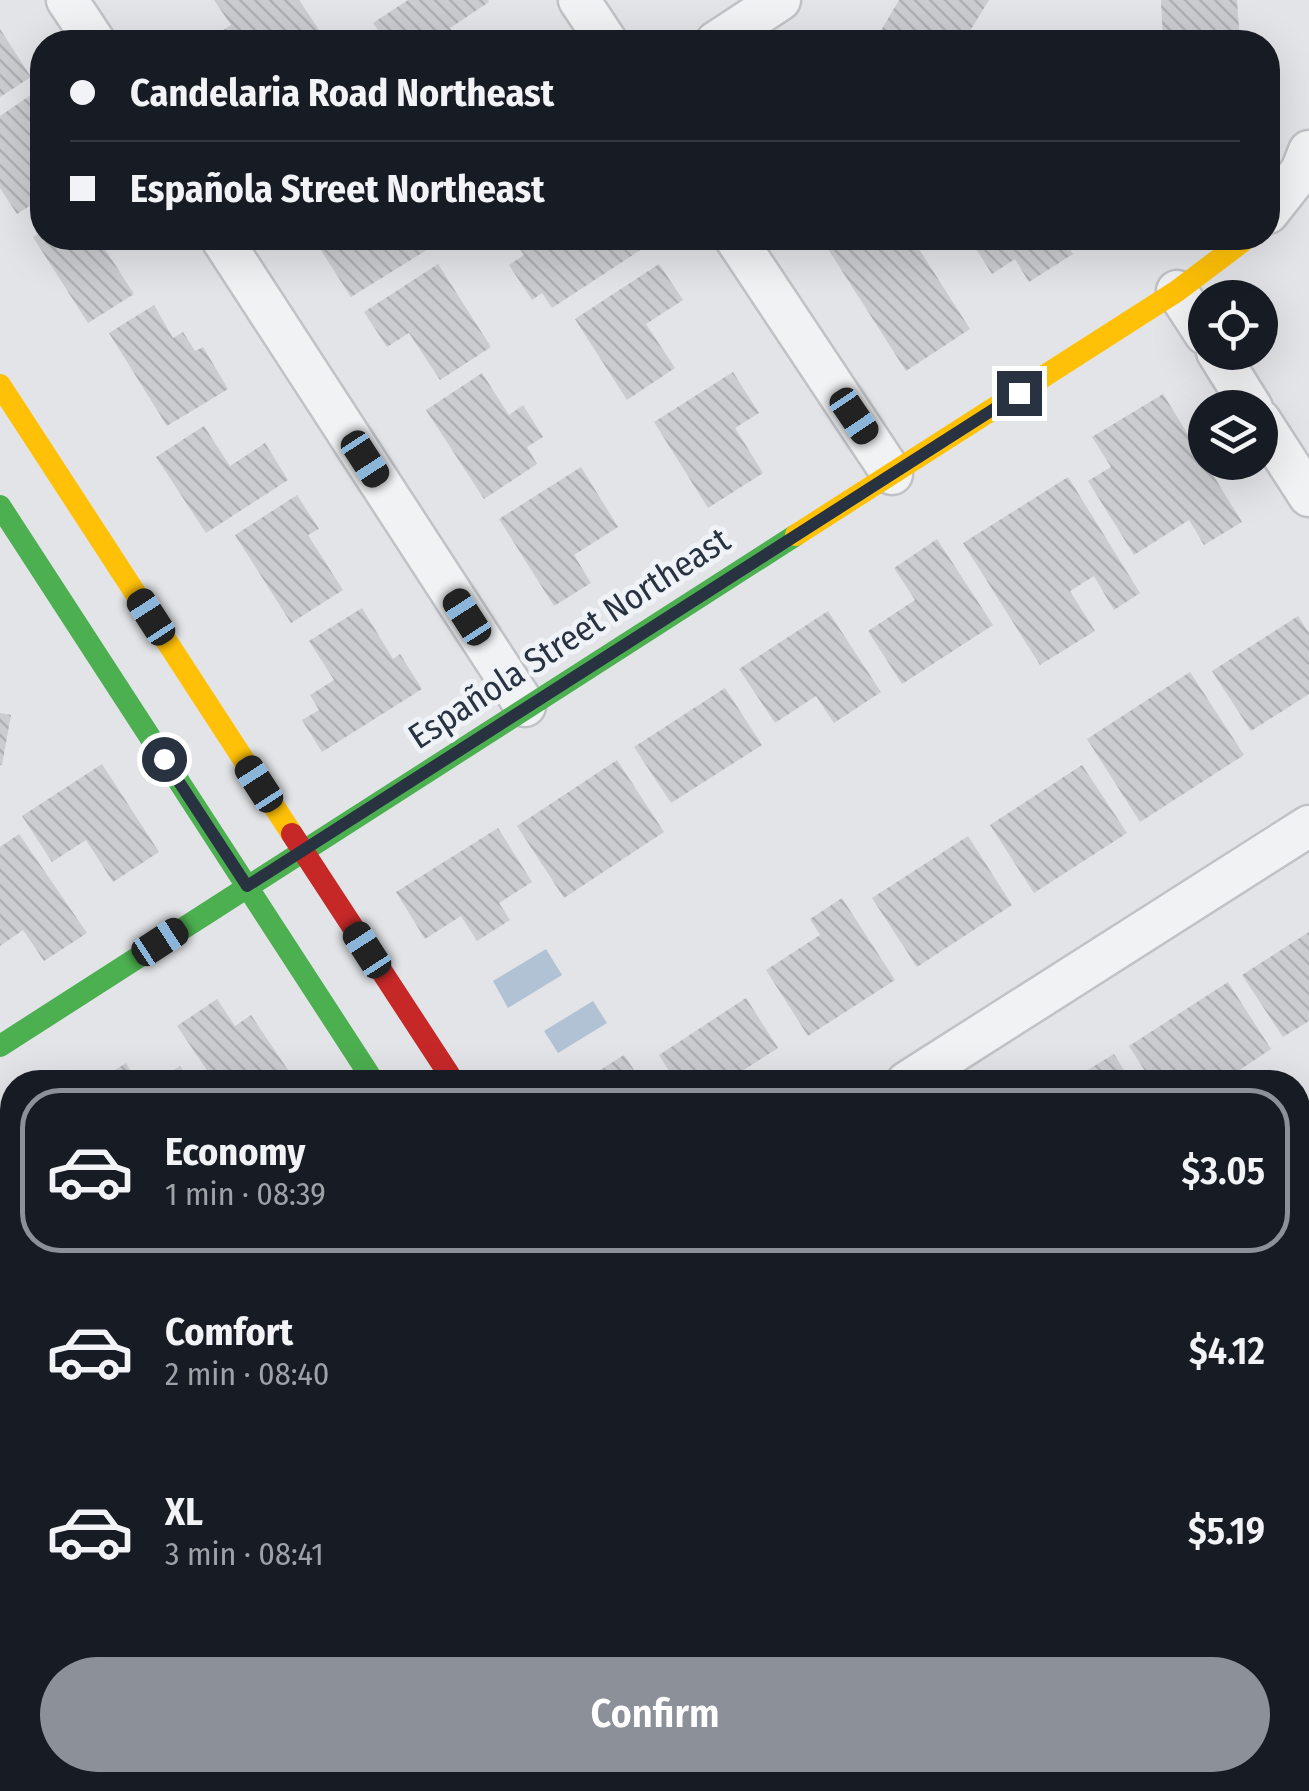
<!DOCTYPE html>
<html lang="en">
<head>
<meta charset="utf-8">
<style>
  :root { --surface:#171b24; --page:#242831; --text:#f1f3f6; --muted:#9ea1a6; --line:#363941; --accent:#8c9099 }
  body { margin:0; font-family:"Fira Sans Condensed",sans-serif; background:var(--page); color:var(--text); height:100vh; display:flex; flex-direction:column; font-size:38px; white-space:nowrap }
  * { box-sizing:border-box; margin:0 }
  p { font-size:32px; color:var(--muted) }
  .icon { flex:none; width:55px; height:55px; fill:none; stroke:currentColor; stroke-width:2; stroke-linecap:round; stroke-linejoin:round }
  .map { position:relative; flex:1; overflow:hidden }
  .details { position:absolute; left:0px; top:1070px; width:1310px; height:722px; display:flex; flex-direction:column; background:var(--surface); border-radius:40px 40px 0 0; box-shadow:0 10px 40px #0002 }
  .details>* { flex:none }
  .hud { position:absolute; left:30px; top:30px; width:1250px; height:220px; border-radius:40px; box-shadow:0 10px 40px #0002; display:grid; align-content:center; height:220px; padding:0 40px; background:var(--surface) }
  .fabs { position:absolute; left:1188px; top:280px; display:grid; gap:20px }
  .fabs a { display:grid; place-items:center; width:90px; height:90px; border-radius:50%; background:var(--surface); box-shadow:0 10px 40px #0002; font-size:50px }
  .end { position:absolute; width:45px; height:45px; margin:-22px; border:12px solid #283241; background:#fff; box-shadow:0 0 0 5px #fff }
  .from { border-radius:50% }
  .car { position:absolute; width:30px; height:60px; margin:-30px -15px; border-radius:12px; box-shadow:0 0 8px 2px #0007; background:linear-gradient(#222 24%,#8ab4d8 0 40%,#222 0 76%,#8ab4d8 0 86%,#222 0) }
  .hud b { display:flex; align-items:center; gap:35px; height:95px; font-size:38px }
  .hud b+b { border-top:2px solid var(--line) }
  .hud i { width:25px; height:25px; background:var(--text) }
  ul { padding:18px 0 0; list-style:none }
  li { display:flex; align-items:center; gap:30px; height:165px; margin:0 20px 15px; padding:0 20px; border:5px solid transparent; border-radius:40px }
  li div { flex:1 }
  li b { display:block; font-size:38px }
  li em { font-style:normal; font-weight:600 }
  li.active { border-color:var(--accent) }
  li>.icon { width:90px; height:90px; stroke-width:1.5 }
  .button { display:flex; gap:20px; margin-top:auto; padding:20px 40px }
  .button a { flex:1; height:115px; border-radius:60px; background:var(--accent); color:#fff; font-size:40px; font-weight:600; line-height:115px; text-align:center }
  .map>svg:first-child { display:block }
  .water { fill:#b0c2d3 }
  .building { fill:url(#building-back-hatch) }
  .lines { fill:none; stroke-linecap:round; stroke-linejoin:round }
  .street-casing { stroke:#c0c2c5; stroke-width:45 }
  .street { stroke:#f1f2f4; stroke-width:40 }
  .fast { stroke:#4caf50; stroke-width:22 }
  .slow { stroke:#ffc107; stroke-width:22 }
  .jam { stroke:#c62828; stroke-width:22 }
  .route { stroke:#283241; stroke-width:12 }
  .labels { text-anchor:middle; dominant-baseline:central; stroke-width:10; stroke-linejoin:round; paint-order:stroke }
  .street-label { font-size:35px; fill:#283241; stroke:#eff3f7 }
</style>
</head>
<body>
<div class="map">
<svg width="1309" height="1791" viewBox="0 0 1309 1791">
  <defs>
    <pattern id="building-back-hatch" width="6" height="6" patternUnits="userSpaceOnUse" patternTransform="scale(2.5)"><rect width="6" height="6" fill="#cacccf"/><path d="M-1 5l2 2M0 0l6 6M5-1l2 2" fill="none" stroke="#aeb0b3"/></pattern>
  </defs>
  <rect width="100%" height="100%" fill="#e2e4e7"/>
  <g class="water">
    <path d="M546 949 562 975 508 1008 493 981Z"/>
    <path d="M593 1001 607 1023 558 1053 544 1031Z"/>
  </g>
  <g class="building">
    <path d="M214 0H299L319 30 300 42H205L231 25Z"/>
    <path d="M408 0H488L489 2 450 28 459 42H386L373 23Z"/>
    <path d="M899 0H989L963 42H893L879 34Z"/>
    <path d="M1161 0H1237L1240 42H1163Z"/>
    <path d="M0 29 31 77 0 97Z"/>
    <path d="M38 90 42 97V135L34 141 42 154V198L17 214 0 188V116Z"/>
    <path d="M42 231V238H110L101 243 134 294 88 323 33 237Z"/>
    <path d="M313 238H423L430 248 351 297Z"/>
    <path d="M512 238H638L645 247 552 308 542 293 532 300 509 265 524 255Z"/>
    <path d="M846 238H912L970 329 906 371 828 249Z"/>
    <path d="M969 238H1063L1073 254 1029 282 1015 259 992 274Z"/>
    <path d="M438 264 491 347 440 380 409 333 387 347 364 312Z"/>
    <path d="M659 264 683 300 646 324 675 368 627 400 575 319Z"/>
    <path d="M154 305 173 338 183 332 195 351 203 347 228 389 167 426 109 333Z"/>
    <path d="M733 372 759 413 735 428 763 473 708 508 654 422Z"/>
    <path d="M482 373 509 415 523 405 543 437 527 447 537 464 484 499 426 410Z"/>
    <path d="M1163 394 1242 522 1204 545 1189 520 1134 555 1088 481 1111 467 1092 437Z"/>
    <path d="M204 426 230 466 265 443 288 480 206 533 156 457Z"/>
    <path d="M581 467 618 527 574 555 591 583 554 606 499 519Z"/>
    <path d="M1068 477 1140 593 1114 610 1094 576 1070 591 1095 631 1040 665 963 543Z"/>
    <path d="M297 495 319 529 308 535 343 590 291 623 235 535Z"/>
    <path d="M937 539 993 625 902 684 868 631 915 600 894 568Z"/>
    <path d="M362 608 393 659 400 654 422 689 322 752 302 720 319 710 310 695 334 680 309 641Z"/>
    <path d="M828 611 881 692 834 723 816 696 775 723 739 669Z"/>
    <path d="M1298 616 1309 633V694L1251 731 1212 671Z"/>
    <path d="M1190 672 1244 755 1140 822 1087 739Z"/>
    <path d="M725 688 762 745 671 803 634 747Z"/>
    <path d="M0 713 11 715 2 765H0Z"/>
    <path d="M617 760 664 832 564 898 517 826Z"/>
    <path d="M102 764 159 852 113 882 86 840 52 862 22 816Z"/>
    <path d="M1082 765 1127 833 1034 893 990 825Z"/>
    <path d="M498 828 532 882 499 903 510 920 477 941 461 916 425 939 396 892Z"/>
    <path d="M19 834 87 933 44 961 23 930 0 946V847Z"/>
    <path d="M968 836 1012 905 917 967 872 898Z"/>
    <path d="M842 898 895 980 808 1036 766 970 820 935 810 919Z"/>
    <path d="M1309 932V1021L1283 1037 1242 975Z"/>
    <path d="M1228 982 1271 1049 1232 1075 1236 1082H1152L1129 1046Z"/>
    <path d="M746 998 778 1048 725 1082H676L659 1055Z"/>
    <path d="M217 999 235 1026 251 1015 296 1082H215L177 1026Z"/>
    <path d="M1114 1054 1131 1082H1068Z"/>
    <path d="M624 1055 642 1082H581Z"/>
    <path d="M126 1063 138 1082H96Z"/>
    <path d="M180 1066 190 1082H155Z"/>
    <path d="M12 1177V1236L0 1244V1185Z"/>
    <path d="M1309 1209V1316L1305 1318 1309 1324V1341L1298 1348V1216Z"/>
    <path d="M12 1425V1523L0 1503V1433Z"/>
    <path d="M0 1525 12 1544V1561L0 1570Z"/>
    <path d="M1309 1540V1640L1298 1648V1548Z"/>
    <path d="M1309 1682V1709L1298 1691Z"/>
    <path d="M12 1766V1780H84L91 1791H0V1774Z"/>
    <path d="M449 1780H506L514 1791H433Z"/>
    <path d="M525 1780H576L583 1791H532Z"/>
    <path d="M985 1780H1037L1019 1791H992Z"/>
  </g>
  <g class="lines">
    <g class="street-casing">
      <g id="street">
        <path d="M67 0 95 42"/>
        <path d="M579 0 607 42"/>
        <path d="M716 42 780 0"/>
        <path d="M1268 213 1301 171 1309 151"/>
        <path d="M221 238 525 706"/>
        <path d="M735 238 892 474"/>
        <path d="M1177 291 1205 334"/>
        <path d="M1217 352 1252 408"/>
        <path d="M1260 420 1309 496"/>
        <path d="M907 1082 1309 826"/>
        <path d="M1298 1462 1309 1454"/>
        <path d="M0 1672 12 1664"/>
        <path d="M1242 1780 1249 1791"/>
        <path d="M783 1791 800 1780"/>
      </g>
    </g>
    <use href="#street" class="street"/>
    <g class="fast">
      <path d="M0 506 374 1082"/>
      <path d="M0 1046 796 535"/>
    </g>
    <g class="slow">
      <path d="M0 385 292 834"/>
      <path d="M796 535 1177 291 1247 238"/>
      <path d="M827 1780 834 1791"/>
      <path d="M907 1780 914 1791"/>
    </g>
    <path class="jam" d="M292 834 454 1082"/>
  </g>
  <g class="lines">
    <path class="route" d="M164 759 247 886 1019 393"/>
  </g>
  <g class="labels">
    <g class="street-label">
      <text transform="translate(569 638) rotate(-33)">Española Street Northeast</text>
    </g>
  </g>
</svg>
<div class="fabs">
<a><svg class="icon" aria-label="locate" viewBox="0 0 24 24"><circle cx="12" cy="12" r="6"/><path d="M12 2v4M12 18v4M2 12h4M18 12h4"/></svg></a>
<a><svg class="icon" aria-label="layers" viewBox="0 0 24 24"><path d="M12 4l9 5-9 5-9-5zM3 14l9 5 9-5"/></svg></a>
</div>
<i class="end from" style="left:164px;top:759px"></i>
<i class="end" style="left:1019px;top:393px"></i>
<i class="car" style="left:854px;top:416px;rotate:146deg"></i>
<i class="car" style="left:365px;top:459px;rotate:147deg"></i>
<i class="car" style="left:151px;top:617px;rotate:327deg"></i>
<i class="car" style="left:467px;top:617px;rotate:327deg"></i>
<i class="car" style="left:259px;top:784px;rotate:327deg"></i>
<i class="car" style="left:160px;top:942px;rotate:57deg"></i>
<i class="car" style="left:367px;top:950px;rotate:327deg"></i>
<div class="hud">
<b><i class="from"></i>Candelaria Road Northeast</b>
<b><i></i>Española Street Northeast</b>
</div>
<section class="details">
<ul>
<li class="active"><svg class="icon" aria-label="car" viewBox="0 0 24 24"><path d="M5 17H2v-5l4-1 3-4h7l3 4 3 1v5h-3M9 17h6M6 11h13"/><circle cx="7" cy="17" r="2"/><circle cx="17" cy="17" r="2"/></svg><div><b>Economy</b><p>1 min · 08:39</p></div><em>$3.05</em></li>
<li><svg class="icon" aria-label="car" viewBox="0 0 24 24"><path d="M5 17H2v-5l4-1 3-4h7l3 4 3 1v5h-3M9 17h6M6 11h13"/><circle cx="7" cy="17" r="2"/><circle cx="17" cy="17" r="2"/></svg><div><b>Comfort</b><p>2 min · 08:40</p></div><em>$4.12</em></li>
<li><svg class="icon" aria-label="car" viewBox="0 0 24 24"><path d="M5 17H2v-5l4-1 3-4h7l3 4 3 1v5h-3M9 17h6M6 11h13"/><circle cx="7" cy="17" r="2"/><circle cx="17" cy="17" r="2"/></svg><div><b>XL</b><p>3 min · 08:41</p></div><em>$5.19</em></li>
</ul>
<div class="button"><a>Confirm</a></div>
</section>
</div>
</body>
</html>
